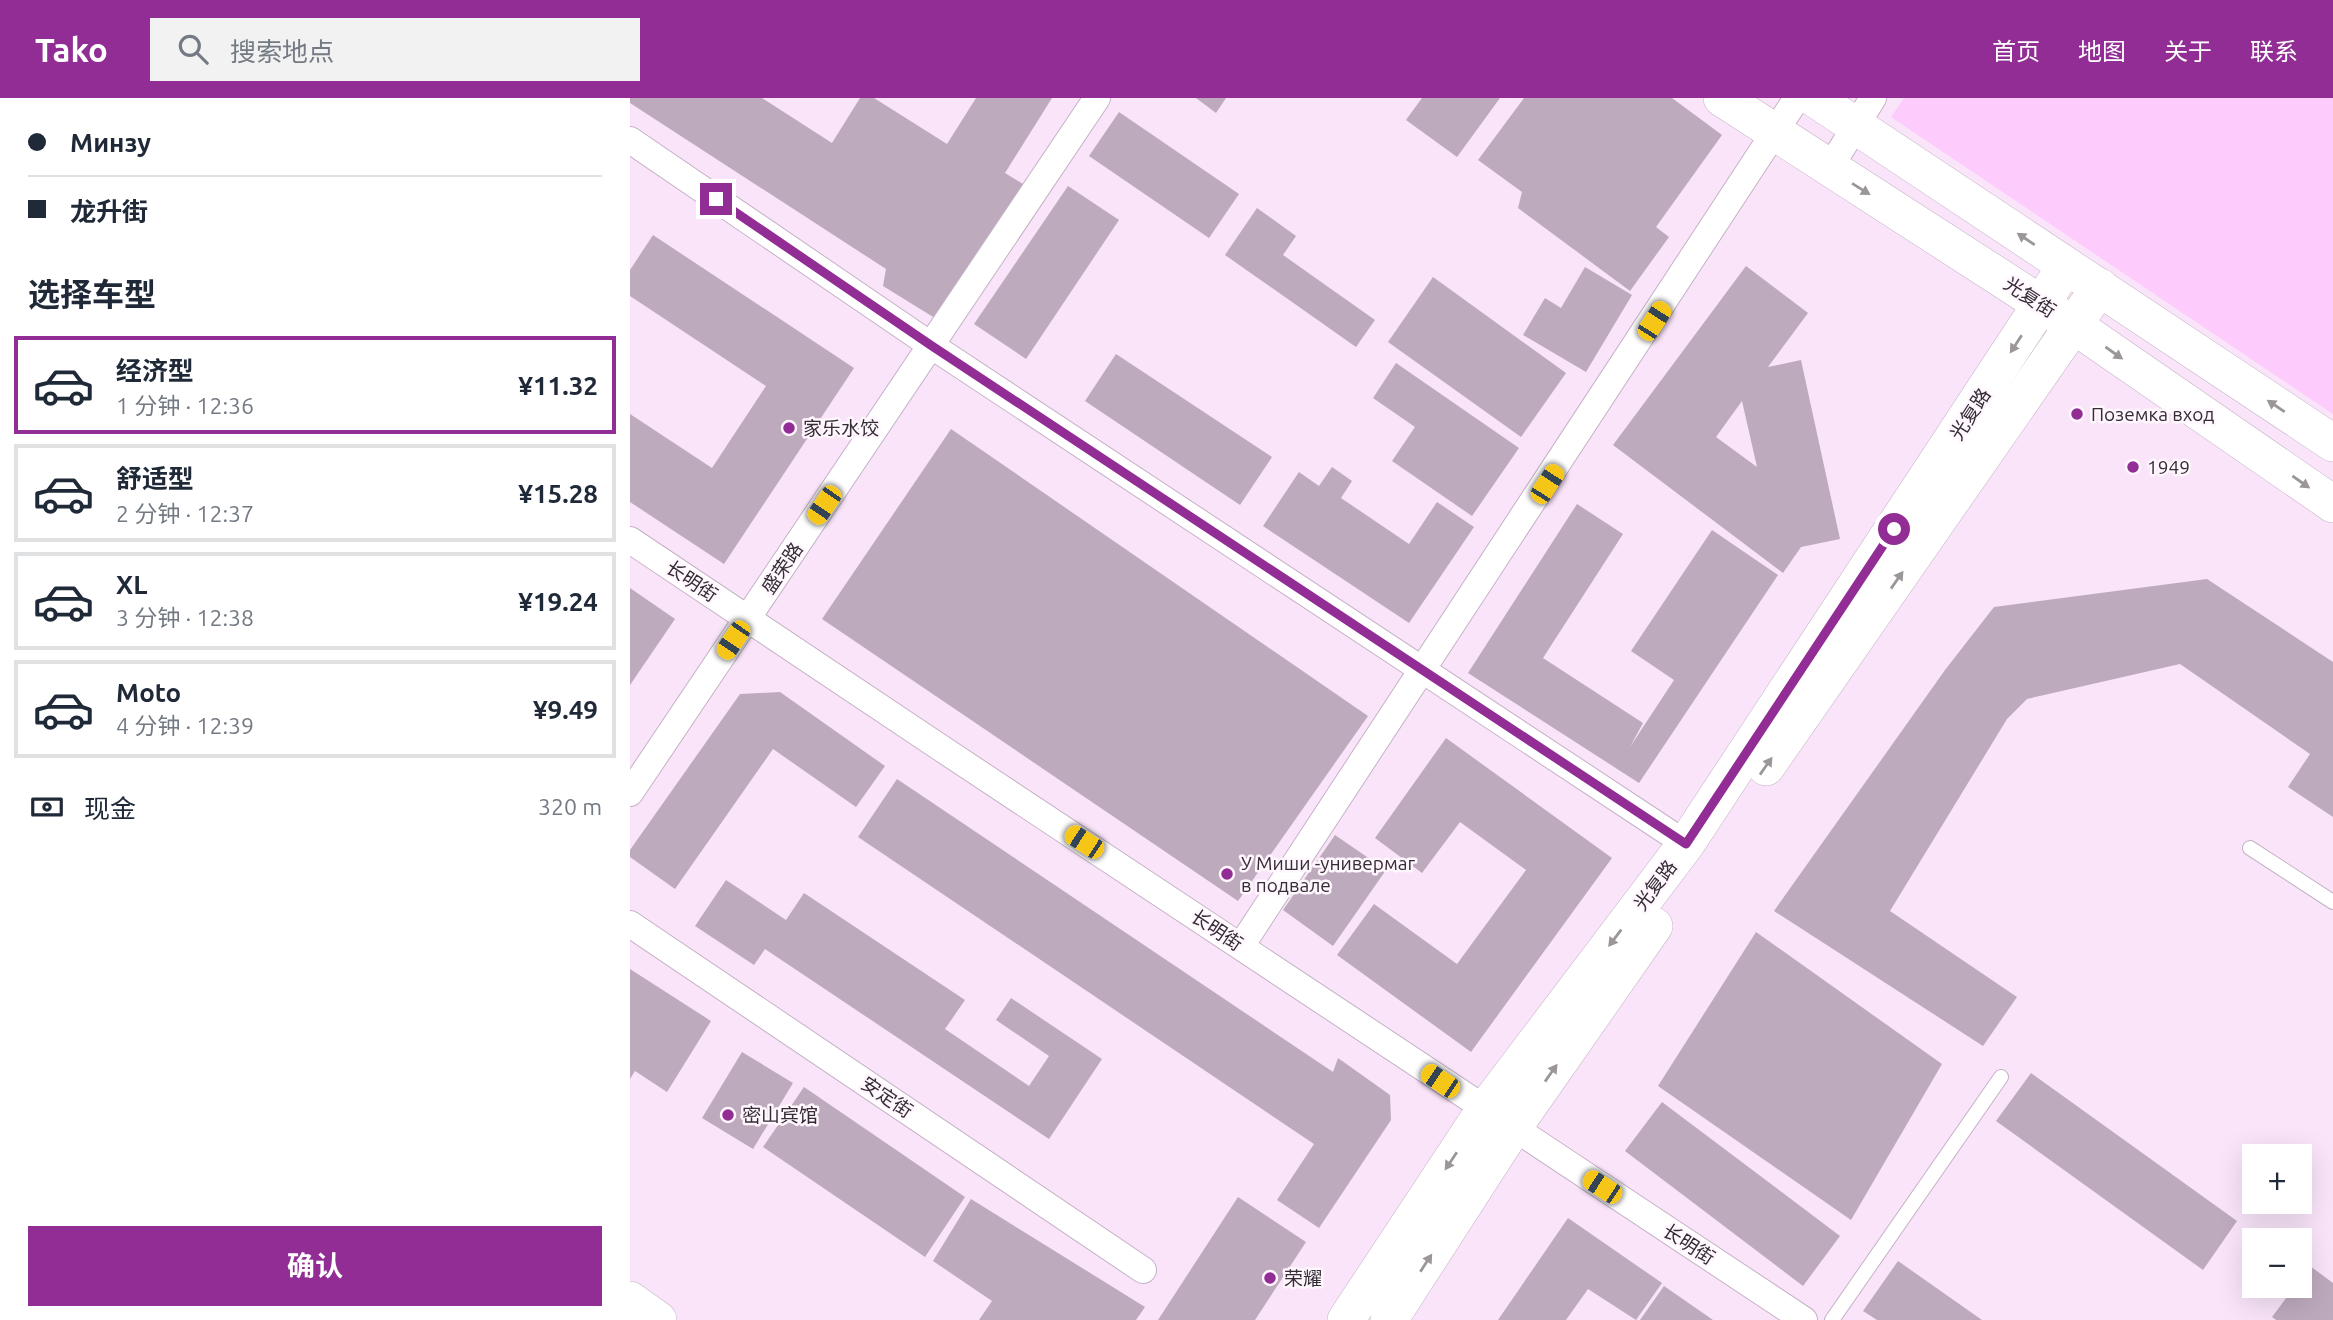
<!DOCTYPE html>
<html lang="zh">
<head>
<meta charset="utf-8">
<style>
  :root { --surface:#fff; --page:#f2f2f3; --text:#1f2937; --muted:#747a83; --line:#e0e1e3; --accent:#912d94 }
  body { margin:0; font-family:Ubuntu,"Noto Sans SC",sans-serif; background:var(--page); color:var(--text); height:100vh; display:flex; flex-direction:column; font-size:26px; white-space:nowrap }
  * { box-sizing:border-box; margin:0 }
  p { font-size:23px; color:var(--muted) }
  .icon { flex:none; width:38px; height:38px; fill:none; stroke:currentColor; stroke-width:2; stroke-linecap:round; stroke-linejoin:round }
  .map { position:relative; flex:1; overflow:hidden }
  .drawer { display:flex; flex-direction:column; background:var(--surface); width:630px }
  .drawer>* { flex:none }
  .top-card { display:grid; align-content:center; height:154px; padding:0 28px; background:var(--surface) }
  .controls { position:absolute; left:1612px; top:1046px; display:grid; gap:14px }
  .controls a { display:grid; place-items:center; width:70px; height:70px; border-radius:0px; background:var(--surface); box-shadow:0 7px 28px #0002; font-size:35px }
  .end { position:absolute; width:32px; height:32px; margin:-16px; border:9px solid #912d94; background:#fff; box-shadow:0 0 0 4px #fff }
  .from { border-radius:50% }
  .car { position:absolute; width:21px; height:42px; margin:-21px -10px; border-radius:9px; box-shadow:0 0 5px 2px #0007; background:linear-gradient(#f5c518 24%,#345 0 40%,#f5c518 0 76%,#345 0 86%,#f5c518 0) }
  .top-card b { display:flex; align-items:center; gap:24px; height:66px; font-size:26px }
  .top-card b+b { border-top:2px solid var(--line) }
  .top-card i { width:18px; height:18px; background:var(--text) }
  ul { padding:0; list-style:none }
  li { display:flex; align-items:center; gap:21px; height:98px; margin:0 14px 10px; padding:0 14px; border:4px solid var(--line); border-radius:0px }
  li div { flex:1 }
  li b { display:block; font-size:26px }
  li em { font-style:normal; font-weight:700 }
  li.on { border-color:var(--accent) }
  li>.icon { width:63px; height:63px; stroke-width:1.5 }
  h2 { padding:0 28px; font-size:32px; line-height:84px }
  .pay { display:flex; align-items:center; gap:18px; height:77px; padding:0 28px; font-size:26px }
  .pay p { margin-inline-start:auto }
  .primary-button { display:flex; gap:14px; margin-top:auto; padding:14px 28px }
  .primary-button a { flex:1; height:80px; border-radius:0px; background:var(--accent); color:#fff; font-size:28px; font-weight:700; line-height:80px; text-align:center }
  header { display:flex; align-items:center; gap:42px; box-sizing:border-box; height:98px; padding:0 35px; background:var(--accent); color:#fff }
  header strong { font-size:33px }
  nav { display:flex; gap:38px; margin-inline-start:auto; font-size:24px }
  .search { width:490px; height:63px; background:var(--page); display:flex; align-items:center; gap:18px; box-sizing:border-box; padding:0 24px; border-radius:0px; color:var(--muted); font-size:26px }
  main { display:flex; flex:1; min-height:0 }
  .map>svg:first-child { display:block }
  .green { fill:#fdcbfc }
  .building { fill:#beaabd; fill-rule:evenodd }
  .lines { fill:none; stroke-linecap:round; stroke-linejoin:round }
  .lane-casing { stroke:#c5b2c5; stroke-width:16 }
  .street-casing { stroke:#c5b2c5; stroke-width:28 }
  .secondary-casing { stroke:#c5b2c5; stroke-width:38 }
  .lane { stroke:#fff; stroke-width:14 }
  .street { stroke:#fff; stroke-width:26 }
  .secondary { stroke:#fff; stroke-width:37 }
  .oneway { fill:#9a969a }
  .route { stroke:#912d94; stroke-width:9 }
  .poi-dot { fill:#912d94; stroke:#fff6fe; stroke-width:2.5 }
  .labels { text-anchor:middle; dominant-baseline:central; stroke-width:5; stroke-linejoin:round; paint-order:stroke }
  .street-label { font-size:19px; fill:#352d35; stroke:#fff6fe }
  .poi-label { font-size:19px; fill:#352d35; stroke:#fff6fe; text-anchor:start }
</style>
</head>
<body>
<header>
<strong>Tako</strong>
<div class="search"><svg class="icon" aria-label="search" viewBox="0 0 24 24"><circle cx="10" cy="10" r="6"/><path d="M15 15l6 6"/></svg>搜索地点</div>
<nav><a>首页</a><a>地图</a><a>关于</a><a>联系</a></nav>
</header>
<main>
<section class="drawer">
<div class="top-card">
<b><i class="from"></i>Минзу</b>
<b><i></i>龙升街</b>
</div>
<h2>选择车型</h2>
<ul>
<li class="on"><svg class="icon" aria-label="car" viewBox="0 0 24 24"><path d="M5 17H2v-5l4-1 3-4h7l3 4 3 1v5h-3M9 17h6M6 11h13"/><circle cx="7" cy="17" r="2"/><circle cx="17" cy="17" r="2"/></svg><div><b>经济型</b><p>1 分钟 · 12:36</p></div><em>¥11.32</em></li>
<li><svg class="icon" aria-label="car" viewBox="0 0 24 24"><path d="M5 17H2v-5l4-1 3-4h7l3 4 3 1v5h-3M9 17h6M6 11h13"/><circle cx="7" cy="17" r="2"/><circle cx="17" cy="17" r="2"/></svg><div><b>舒适型</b><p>2 分钟 · 12:37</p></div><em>¥15.28</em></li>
<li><svg class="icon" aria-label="car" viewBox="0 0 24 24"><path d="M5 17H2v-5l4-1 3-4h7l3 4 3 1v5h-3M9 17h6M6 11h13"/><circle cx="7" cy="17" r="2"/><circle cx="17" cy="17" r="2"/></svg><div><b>XL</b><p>3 分钟 · 12:38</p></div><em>¥19.24</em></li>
<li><svg class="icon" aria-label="car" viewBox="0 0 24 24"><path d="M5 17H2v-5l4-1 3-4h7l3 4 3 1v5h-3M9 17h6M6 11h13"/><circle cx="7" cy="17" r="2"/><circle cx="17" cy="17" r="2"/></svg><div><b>Moto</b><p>4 分钟 · 12:39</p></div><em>¥9.49</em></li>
</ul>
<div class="pay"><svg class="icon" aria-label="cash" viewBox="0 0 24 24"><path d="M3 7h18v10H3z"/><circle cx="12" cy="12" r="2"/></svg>现金<p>320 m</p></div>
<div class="primary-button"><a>确认</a></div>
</section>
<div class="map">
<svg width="1703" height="1222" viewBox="0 0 1703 1222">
  <rect width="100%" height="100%" fill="#f9e4f9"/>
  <path class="green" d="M1274 0H1703V316L1261 19Z"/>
  <g class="building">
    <path d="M0 0H132L202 45 230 0H244L317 46 346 0H422L375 75 393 86 308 222 253 188 256 171 0 5Z"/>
    <path d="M566 0H596L586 15Z"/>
    <path d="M792 0H870L827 59 776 22Z"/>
    <path d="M894 0H1042L1092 37 1026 129 1039 139 1000 193 888 110 892 94 848 62Z"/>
    <path d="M489 14 609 96 579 140 459 58Z"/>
    <path d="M438 88 489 122 396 261 344 226Z"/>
    <path d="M627 110 666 138 653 157 745 222 726 249 595 157Z"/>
    <path d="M23 137 224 270 94 466 0 404V316L82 370 136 288 0 198V172Z"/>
    <path d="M1116 168 1178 215 1138 269 1171 262 1210 441 1171 449 1153 475 983 347ZM1112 303 1127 369 1086 339Z"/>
    <path d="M955 169 1002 197 956 274 893 237 915 200 931 210Z"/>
    <path d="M803 179 936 275 891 339 758 244Z"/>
    <path d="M486 256 642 359 610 407 455 303Z"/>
    <path d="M766 265 889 350 842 418 762 363 785 329 743 300Z"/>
    <path d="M321 331 738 618 608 803 192 521Z"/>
    <path d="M702 369 722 383 711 400 779 446 807 404 844 429 779 525 633 428 669 374 689 388Z"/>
    <path d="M947 406 993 436 913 560 1013 625 1000 649 1044 582 1001 553 1082 432 1148 477 1009 685 838 575Z"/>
    <path d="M1577 481 1703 564V719L1658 689 1680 656 1550 566 1397 601 1377 621 1260 813 1387 899 1353 948 1144 813 1315 572 1364 509Z"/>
    <path d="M0 490 45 521 0 587Z"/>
    <path d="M150 594 255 668 226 709 143 651 45 791 0 759V752L110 596Z"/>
    <path d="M816 640 982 760 841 954 707 857 744 806 827 866 896 772 830 724 792 775 745 740Z"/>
    <path d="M267 681 703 974 708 960 760 997 761 1022 689 1130 647 1102 684 1046 228 739Z"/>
    <path d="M705 737 756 772 703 848 653 812Z"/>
    <path d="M96 782 156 822 174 795 335 902 315 931 399 988 419 958 366 922 381 900 472 961 419 1041 135 851 124 867 65 828Z"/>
    <path d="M1126 834 1312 966 1221 1122 1028 988Z"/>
    <path d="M0 871 81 923 37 994 5 973 0 981Z"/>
    <path d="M112 954 163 985 123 1051 72 1020Z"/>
    <path d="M1401 975 1607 1123 1573 1172 1366 1023Z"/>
    <path d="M174 989 335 1099 295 1159 133 1049Z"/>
    <path d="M1032 1004 1210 1138 1173 1188 995 1053Z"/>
    <path d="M608 1099 676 1144 625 1222H528Z"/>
    <path d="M341 1101 515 1209 506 1222H349L362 1203 303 1163Z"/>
    <path d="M938 1120 1032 1185 1006 1222 958 1191 936 1222H868Z"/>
    <path d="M1268 1163 1352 1222H1247L1233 1213Z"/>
    <path d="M1680 1168 1703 1185V1222H1646L1642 1219 1665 1188H1670V1182Z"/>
    <path d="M1034 1188 1083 1222H1010Z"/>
  </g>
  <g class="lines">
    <g class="lane-casing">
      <g id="lane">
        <path d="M1620 750 1703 804"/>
        <path d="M1202 1222 1371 979"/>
      </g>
    </g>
    <g class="street-casing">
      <g id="street">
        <path d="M0 42 302 248 1056 746"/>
        <path d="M1199 71 1243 0"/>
        <path d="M0 442C390 704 782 963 1174 1222"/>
        <path d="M0 695 467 0"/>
        <path d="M0 826 513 1172"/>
        <path d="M611 848 1167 0"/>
      </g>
    </g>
    <g class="secondary-casing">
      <g id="secondary">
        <path d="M1092 0 1445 228 1703 406"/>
        <path d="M1184 0 1703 345"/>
        <path d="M1136 669 1470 189"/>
        <path d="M0 1202 28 1222"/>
        <path d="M716 1222 854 1013 1056 746 1436 168"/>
        <path d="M759 1222 883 1030 1024 828"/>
      </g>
    </g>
    <use href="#lane" class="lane"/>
    <use href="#street" class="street"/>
    <use href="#secondary" class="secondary"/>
  </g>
  <defs><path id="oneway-solid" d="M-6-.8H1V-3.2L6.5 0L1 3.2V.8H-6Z" transform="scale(1.75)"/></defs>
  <g class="oneway">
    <use href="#oneway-solid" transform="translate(1231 91) rotate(32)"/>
    <use href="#oneway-solid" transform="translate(1396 141) rotate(-146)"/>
    <use href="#oneway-solid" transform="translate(1386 246) rotate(123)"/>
    <use href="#oneway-solid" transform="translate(1484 255) rotate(35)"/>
    <use href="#oneway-solid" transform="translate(1646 308) rotate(-146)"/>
    <use href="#oneway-solid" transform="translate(1671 384) rotate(35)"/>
    <use href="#oneway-solid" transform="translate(1267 482) rotate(-55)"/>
    <use href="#oneway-solid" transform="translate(1136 668) rotate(-55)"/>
    <use href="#oneway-solid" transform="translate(985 840) rotate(127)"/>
    <use href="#oneway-solid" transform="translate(921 975) rotate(-55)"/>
    <use href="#oneway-solid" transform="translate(821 1063) rotate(124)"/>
    <use href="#oneway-solid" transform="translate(796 1165) rotate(-57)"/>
  </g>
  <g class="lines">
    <path class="route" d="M86 101 302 248 1056 746 1264 431"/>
  </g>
  <g class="poi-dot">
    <circle cx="1447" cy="316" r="7"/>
    <circle cx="159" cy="330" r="7"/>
    <circle cx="1503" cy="369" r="7"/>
    <circle cx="597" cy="776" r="7"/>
    <circle cx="98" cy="1017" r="7"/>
    <circle cx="640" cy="1180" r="7"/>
  </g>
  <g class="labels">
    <g class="street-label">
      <text transform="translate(1400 199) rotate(33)">光复街</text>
      <text transform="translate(1340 316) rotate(-57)">光复路</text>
      <text transform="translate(152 470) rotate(-56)">盛荣路</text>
      <text transform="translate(62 483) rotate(34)">长明街</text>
      <text transform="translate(1025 787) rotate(-53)">光复路</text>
      <text transform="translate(587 832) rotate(34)">长明街</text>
      <text transform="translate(257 999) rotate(34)">安定街</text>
      <text transform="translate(1059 1146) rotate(33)">长明街</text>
    </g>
    <g class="poi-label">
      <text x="1461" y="316">Поземка вход</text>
      <text x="173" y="330">家乐水饺</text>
      <text x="1517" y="369">1949</text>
      <text x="611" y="765">У Миши -универмаг<tspan x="611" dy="22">в подвале</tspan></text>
      <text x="112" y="1017">密山宾馆</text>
      <text x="654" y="1180">荣耀</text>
    </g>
  </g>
</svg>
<div class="controls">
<a>+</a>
<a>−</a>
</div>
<i class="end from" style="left:1264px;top:431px"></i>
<i class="end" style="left:86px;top:101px"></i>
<i class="car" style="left:1024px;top:223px;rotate:33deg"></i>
<i class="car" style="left:917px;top:386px;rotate:33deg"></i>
<i class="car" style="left:194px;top:407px;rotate:214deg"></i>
<i class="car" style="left:103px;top:542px;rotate:214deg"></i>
<i class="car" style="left:454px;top:744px;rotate:303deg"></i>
<i class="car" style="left:810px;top:983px;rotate:304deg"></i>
<i class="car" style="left:972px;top:1089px;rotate:303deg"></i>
</div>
</main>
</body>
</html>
